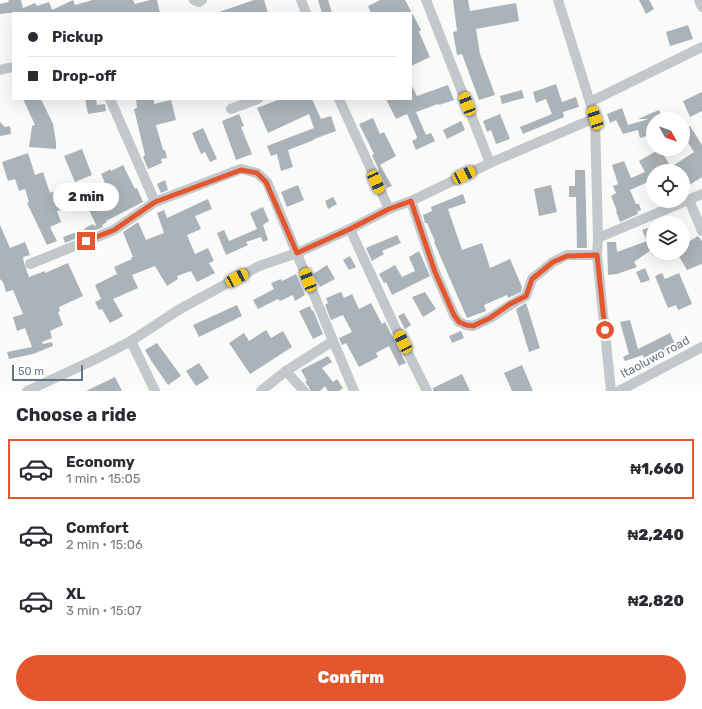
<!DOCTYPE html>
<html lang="en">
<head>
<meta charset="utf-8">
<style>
  :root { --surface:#fff; --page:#f7f7f7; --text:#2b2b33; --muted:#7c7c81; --line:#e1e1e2; --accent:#e4572e }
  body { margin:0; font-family:Rubik,sans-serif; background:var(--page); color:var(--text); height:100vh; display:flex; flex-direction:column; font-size:15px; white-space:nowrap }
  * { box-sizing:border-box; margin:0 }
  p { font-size:13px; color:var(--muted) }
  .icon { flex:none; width:22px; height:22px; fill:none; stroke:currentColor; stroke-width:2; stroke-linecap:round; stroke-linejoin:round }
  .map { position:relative; height:391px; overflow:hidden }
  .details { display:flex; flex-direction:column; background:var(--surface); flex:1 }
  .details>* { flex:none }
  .top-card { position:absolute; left:12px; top:12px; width:400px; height:88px; border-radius:0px; box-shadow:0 4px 16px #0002; display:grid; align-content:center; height:88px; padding:0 16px; background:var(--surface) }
  .needle { width:26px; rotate:130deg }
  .controls { position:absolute; left:646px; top:112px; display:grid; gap:8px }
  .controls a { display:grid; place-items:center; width:44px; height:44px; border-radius:50%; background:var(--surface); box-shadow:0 4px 16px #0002; font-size:20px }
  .scale { position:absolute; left:12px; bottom:10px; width:71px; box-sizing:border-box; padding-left:4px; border:2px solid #657683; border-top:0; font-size:11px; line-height:14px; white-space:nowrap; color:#657683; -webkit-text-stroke:3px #fff; paint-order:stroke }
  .end { position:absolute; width:18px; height:18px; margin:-9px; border:5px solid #e4572e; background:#fff; box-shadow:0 0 0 2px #fff }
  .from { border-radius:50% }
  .bubble { position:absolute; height:28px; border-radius:14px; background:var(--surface); box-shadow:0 4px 16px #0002; font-size:13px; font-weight:800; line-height:28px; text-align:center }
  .car { position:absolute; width:12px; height:24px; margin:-12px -6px; border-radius:5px; box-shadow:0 0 3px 1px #0007; background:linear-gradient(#f5c518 24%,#345 0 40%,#f5c518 0 76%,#345 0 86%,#f5c518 0) }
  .top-card b { display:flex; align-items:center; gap:14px; height:38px; font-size:15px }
  .top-card b+b { border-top:1px solid var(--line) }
  .top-card i { width:10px; height:10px; background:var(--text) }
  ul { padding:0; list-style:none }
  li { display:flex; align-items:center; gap:12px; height:60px; margin:0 8px 6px; padding:0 8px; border:2px solid transparent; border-radius:0px }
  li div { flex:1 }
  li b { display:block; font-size:15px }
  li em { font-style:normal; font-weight:800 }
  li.on { border-color:var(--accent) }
  li>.icon { width:36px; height:36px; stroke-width:1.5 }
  h2 { padding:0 16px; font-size:18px; line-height:48px }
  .action { display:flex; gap:8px; margin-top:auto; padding:8px 16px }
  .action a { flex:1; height:46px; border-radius:24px; background:var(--accent); color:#fff; font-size:16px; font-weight:800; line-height:46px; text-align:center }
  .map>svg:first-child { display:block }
  .building { fill:#aab3b9 }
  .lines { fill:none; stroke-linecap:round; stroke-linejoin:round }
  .minor { stroke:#c3c8cc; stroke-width:10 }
  .route { stroke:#e4572e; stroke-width:5 }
  .labels { text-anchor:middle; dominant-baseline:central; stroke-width:4; stroke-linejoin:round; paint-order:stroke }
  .street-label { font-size:12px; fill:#657683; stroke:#fff }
</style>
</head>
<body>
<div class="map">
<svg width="702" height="391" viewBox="0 0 702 391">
  <rect width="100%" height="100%" fill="#fafaf8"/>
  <g class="building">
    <path d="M9 0H21L23 8 35 3 37 6 49 2 52 10 73 0 75 5 93 0H133L135 4 150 0H157L160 13H8L0 14V4L8 2Z"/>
    <path d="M254 0H264L268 13H219V12Z"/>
    <path d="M318 0H328L332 13H322Z"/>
    <path d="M380 0H405L421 30 419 32 430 57 411 66V13H371L368 6Z"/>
    <path d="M453 0H468L470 11 516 3 519 21 476 29 480 54 495 95 479 100 462 54 457 55 453 32 457 31Z"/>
    <path d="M639 0H649L654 9 646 14Z"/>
    <path d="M688 25 693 39 670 46 666 32Z"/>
    <path d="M411 84 417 96 448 85 454 100 439 105 438 104 416 112 426 135 431 133 435 141 416 150 412 141 416 139 417 137 407 114 396 119 386 99H411Z"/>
    <path d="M556 84 562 102 576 97 579 107 563 112 564 117 523 134 520 127 552 114 546 99 536 103 533 92Z"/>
    <path d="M522 90 524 98 502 104 500 96Z"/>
    <path d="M702 92V111L690 117 683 101Z"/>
    <path d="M23 99H41L53 124 56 142V149L29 147 32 126 35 125Z"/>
    <path d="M85 99H96L97 105 105 104 106 111 88 114Z"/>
    <path d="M136 99H154V104L171 100 176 120 156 125 163 150H165L167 158 161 159 162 163 148 169 143 157 145 155 134 109 137 108Z"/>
    <path d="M280 99H312L321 119 331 116 336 131 314 139V140L288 150 293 167 281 171 277 154 271 156 267 146 314 128 309 114 268 133 257 108Z"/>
    <path d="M622 108 628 125 649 119H638L659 110 663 119H653V134L640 138 638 130 623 134 616 120 610 123 607 114Z"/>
    <path d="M239 114 244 126 241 127 252 154 236 160 222 121Z"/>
    <path d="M500 114 510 139 496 144 491 130 487 132 483 121Z"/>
    <path d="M373 118 380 134 384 132 396 156 380 165 392 186 387 188 372 155 374 154 359 124Z"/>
    <path d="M461 121 465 130 447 139 443 130Z"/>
    <path d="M0 122 5 127 10 126 11 134 0 136Z"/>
    <path d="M690 126 702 145V177L683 189V171H653V185L650 181 630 190 636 204H639L641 210 637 212 638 214 620 222 616 211H617L611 196 616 193 613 186 618 184 612 165 624 161 631 178 645 172 639 161 660 149 671 167 694 152 683 135V130Z"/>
    <path d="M203 128 217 159 210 162 205 152 201 154 192 133Z"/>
    <path d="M82 149 92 175 75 182 64 156Z"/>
    <path d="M28 153 35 175 43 172 50 193 74 184 81 202 57 211 61 222 50 227 57 241 47 245 27 203 29 202 25 189 19 191 15 179 8 181 2 162Z"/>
    <path d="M123 165 135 189 137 188 143 202 106 221 107 222 102 225 103 227 65 243 63 237 85 229V228L93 224 94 226 96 225 89 210 101 205 99 202 111 196 101 174 111 169V171Z"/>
    <path d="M575 170H585L587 248H577L576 197H569V186H575Z"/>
    <path d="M165 180 168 190 161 193 157 184Z"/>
    <path d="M298 185 304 200 287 207 281 192Z"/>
    <path d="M551 185 557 212 539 216 534 189Z"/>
    <path d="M463 194 466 203 448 209 462 250 482 243 490 268 510 259 522 287 521 292 508 298 507 295 484 305 486 311 467 318 434 242 435 241 427 223H425L423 215 432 211 431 207Z"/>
    <path d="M333 197 337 204 328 209 325 201Z"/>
    <path d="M208 199 212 209 195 216 201 229 187 235 195 254 208 248 214 261 209 263 215 273 197 282 191 271 177 276 178 279 167 286 155 266 132 275 138 288 113 299 123 316 110 323 102 309 99 310 95 302 101 299 95 285 117 274 114 267 132 259 131 257H133L123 232 138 222 146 240 164 233 157 213 164 210 167 218Z"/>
    <path d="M263 207 269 221 263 225 268 240 263 242 261 237 246 242 248 245 226 255 217 233 224 230 229 241 257 229 250 213Z"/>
    <path d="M0 225 10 248 25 242 30 255 23 257 24 263 29 277 45 271V273L68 263 83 296 59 307 60 311 58 312 63 325 50 331 52 338 42 342 43 344 52 342 53 346 33 354 9 359 7 352 32 347 25 328 17 331 13 317 23 314 13 290 6 292 3 282 0 279Z"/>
    <path d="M653 226V256L651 250 634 262 637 267 617 274 608 275 607 242H616L617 252 647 241 642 230Z"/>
    <path d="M397 235 401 243 382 251 384 254 372 261 366 248Z"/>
    <path d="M698 236 702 241V264L687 270 677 253H683V245Z"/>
    <path d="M419 251 430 276 392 295 386 282 384 283 379 274 395 265 402 277 415 271 409 257Z"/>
    <path d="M350 256 356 267 349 270 343 260Z"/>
    <path d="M327 265 335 279 320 287 313 274Z"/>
    <path d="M645 268 650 280 641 283 636 272Z"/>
    <path d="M662 273 665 279 679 273 692 304 678 310 676 305 668 308 655 276Z"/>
    <path d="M296 274 305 295 295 301 293 295 280 301 278 299 258 309 253 300 274 289 271 283 281 279 282 281Z"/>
    <path d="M341 292 344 298 352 294 359 309 371 303 382 324 385 322 406 363 399 366 389 346 376 353 378 357 359 367 346 343 342 345 339 338 352 332 343 315 331 320 325 305 328 303 326 298Z"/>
    <path d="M425 292 436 309 423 317 412 297Z"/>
    <path d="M526 303 540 348 529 352 516 309Z"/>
    <path d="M237 305 242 316 199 337 193 325Z"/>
    <path d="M310 306 312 311 313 310 323 334 313 339 299 311Z"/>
    <path d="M404 313 411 325 405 329 398 316Z"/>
    <path d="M630 320 638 349 670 333 676 346 661 354 660 351 656 354 655 352 644 358 643 355 625 361 623 357 629 354 620 322Z"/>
    <path d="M266 330 271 338 283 331 292 347 250 374 229 343 244 333 249 341Z"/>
    <path d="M461 331 464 338 452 343 449 336Z"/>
    <path d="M157 343 181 376 168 385 152 362 145 350Z"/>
    <path d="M328 356 332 362 322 368 333 382 337 379 343 388 339 391H328L325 386 320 391H310L309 387 305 382 307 381 301 370Z"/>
    <path d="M199 363 209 378 196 386 186 371Z"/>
    <path d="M522 365 533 391H512L504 373Z"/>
    <path d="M462 374 470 391H433V388Z"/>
    <path d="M115 377 122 391H86Z"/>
  </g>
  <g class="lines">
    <g class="minor">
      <path d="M194 0 199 2 202 0"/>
      <path d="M301 0 306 13"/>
      <path d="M426 0 490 163"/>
      <path d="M558 0 595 118 598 238 597 255 611 391"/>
      <path d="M699 0 702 7"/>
      <path d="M0 70 13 67"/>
      <path d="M110 99 155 202"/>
      <path d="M339 99 389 209"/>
      <path d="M590 102 702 47"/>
      <path d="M231 109 258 99"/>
      <path d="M689 200 702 231"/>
      <path d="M411 201 435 272 454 315 459 322 466 325 473 326 490 318 510 305 526 296 532 279 553 262 567 255H597"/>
      <path d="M350 229 396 329 427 391"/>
      <path d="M598 238 702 194"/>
      <path d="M30 264 114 230 155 202 241 169 257 173 267 182 354 391"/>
      <path d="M131 341 155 391"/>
      <path d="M286 371 304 391"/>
      <path d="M27 391 96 359 131 341 180 309 259 266 297 253 350 229 389 209 411 201 490 163 595 118"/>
      <path d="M261 391 286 371 333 341"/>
      <path d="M619 391 702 347"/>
    </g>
  </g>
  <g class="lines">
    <path class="route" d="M86 241 114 230 155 202 241 170 257 173 266 182 297 253 350 229 389 209 411 201 435 272 454 315 459 322 466 325 473 326 490 318 510 304 526 296 532 279 553 262 567 256 597 255 605 330"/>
  </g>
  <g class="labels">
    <g class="street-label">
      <text transform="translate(655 357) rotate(-28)">Itaoluwo road</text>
    </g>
  </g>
</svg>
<div class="controls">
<a><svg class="needle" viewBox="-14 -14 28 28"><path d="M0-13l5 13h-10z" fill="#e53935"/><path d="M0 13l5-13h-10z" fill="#7c7c81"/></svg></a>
<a><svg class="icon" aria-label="locate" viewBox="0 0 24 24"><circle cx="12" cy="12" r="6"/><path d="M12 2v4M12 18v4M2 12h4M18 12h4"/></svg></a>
<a><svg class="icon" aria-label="layers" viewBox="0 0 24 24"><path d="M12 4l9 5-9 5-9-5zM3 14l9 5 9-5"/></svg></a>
</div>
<div class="scale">50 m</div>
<i class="end from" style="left:605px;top:330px"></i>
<i class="end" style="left:86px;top:241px"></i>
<div class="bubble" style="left:53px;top:183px;width:66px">2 min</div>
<i class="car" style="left:467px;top:104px;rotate:339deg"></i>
<i class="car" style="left:595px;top:118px;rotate:342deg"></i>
<i class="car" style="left:464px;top:175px;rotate:64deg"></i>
<i class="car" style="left:376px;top:182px;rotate:156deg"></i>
<i class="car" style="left:237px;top:278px;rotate:61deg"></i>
<i class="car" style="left:308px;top:280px;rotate:339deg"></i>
<i class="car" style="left:403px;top:342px;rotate:333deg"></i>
<div class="top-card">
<b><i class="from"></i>Pickup</b>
<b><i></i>Drop-off</b>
</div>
</div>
<section class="details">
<h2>Choose a ride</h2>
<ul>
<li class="on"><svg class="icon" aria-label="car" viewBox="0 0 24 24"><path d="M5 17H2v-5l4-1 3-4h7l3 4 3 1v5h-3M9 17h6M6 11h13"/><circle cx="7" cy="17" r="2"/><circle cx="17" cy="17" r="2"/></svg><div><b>Economy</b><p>1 min · 15:05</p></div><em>₦1,660</em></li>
<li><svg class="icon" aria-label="car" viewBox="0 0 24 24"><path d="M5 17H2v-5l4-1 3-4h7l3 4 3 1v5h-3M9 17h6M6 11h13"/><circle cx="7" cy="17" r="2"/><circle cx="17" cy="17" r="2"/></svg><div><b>Comfort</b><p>2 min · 15:06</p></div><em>₦2,240</em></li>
<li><svg class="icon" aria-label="car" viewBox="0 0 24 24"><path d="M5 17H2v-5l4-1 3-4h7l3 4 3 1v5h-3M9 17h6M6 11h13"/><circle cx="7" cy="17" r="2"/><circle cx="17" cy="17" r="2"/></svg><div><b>XL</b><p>3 min · 15:07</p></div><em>₦2,820</em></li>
</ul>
<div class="action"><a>Confirm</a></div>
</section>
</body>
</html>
